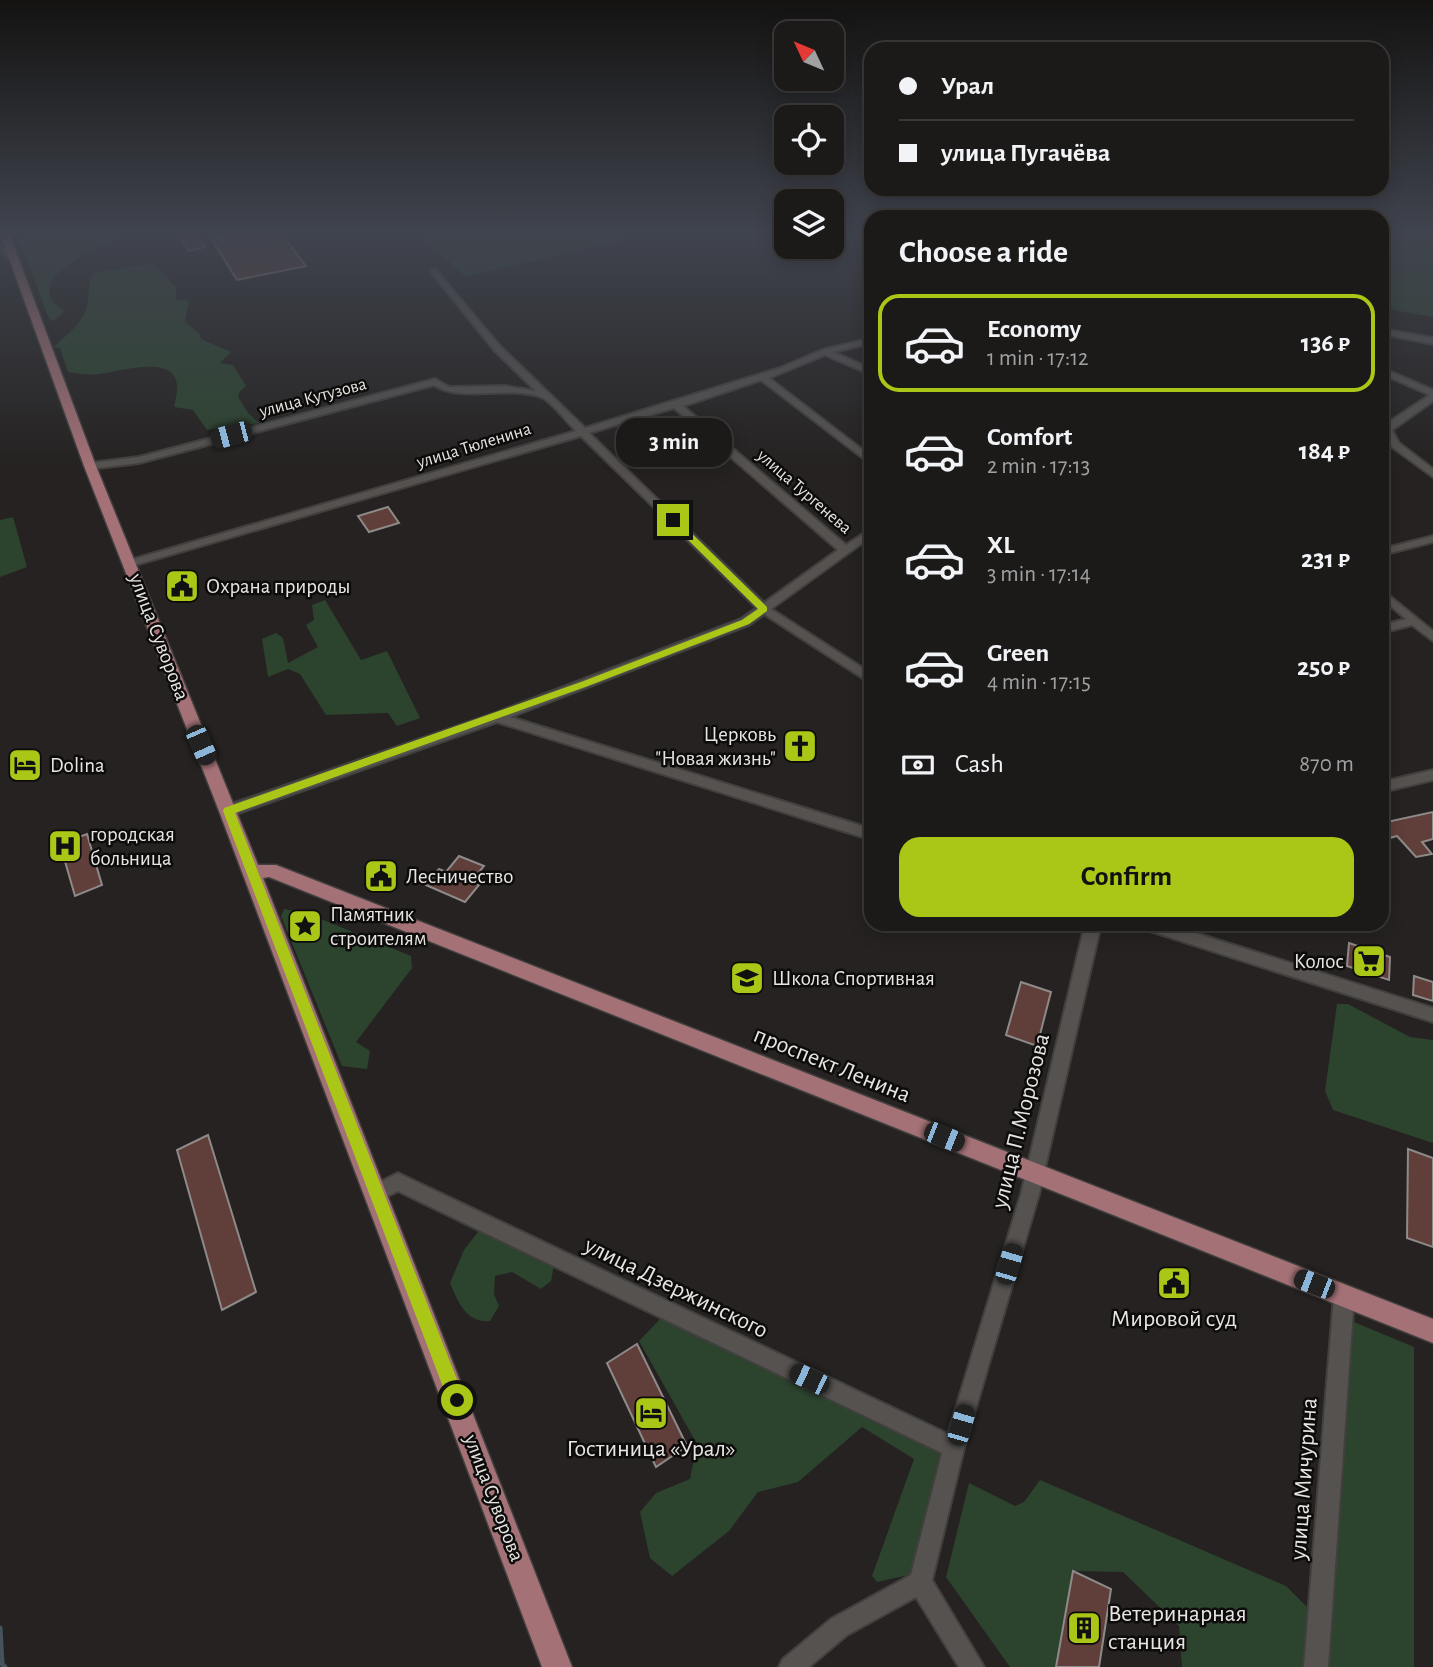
<!DOCTYPE html>
<html lang="en">
<head>
<meta charset="utf-8">
<style>
  :root { --surface:#1c1a19; --page:#292726; --text:#f1f3f6; --muted:#a0a1a2; --line:#3a3838; --accent:#aac717 }
  body { margin:0; font-family:"Alegreya Sans",sans-serif; background:var(--page); color:var(--text); height:100vh; display:flex; flex-direction:column; font-size:26px; white-space:nowrap }
  * { box-sizing:border-box; margin:0 }
  p { font-size:23px; color:var(--muted) }
  .icon { flex:none; width:38px; height:38px; fill:none; stroke:currentColor; stroke-width:2; stroke-linecap:round; stroke-linejoin:round }
  .map { position:relative; flex:1; overflow:hidden }
  .details { position:absolute; left:864px; top:210px; width:525px; height:721px; display:flex; flex-direction:column; background:var(--surface); border-radius:21px; box-shadow:0 4px 18px #0003,0 0 0 2px var(--line) }
  .details>* { flex:none }
  .guide { position:absolute; left:864px; top:42px; width:525px; height:154px; border-radius:21px; box-shadow:0 4px 18px #0003,0 0 0 2px var(--line); display:grid; align-content:center; height:154px; padding:0 35px; background:var(--surface) }
  .needle { width:46px; rotate:314deg }
  .buttons { position:absolute; left:774px; top:21px; display:grid; gap:14px }
  .buttons a { display:grid; place-items:center; width:70px; height:70px; border-radius:14px; background:var(--surface); box-shadow:0 4px 18px #0003,0 0 0 2px var(--line); font-size:35px }
  .end { position:absolute; width:32px; height:32px; margin:-16px; border:9px solid #aac717; background:#111; box-shadow:0 0 0 4px #111 }
  .from { border-radius:50% }
  .bubble { position:absolute; height:49px; border-radius:21px; background:var(--surface); box-shadow:0 4px 18px #0003,0 0 0 2px var(--line); font-size:23px; font-weight:700; line-height:49px; text-align:center }
  .car { position:absolute; width:21px; height:42px; margin:-21px -10px; border-radius:9px; box-shadow:0 0 5px 2px #0007; background:linear-gradient(#222 24%,#8ab4d8 0 40%,#222 0 76%,#8ab4d8 0 86%,#222 0) }
  .guide b { display:flex; align-items:center; gap:24px; height:66px; font-size:26px }
  .guide b+b { border-top:2px solid var(--line) }
  .guide i { width:18px; height:18px; background:var(--text) }
  ul { padding:0; list-style:none }
  li { display:flex; align-items:center; gap:21px; height:98px; margin:0 14px 10px; padding:0 21px; border:4px solid transparent; border-radius:21px }
  li div { flex:1 }
  li b { display:block; font-size:26px }
  li em { font-style:normal; font-weight:700 }
  li.on { border-color:var(--accent) }
  li>.icon { width:63px; height:63px; stroke-width:1.5 }
  h2 { padding:0 35px; font-size:32px; line-height:84px }
  .pay { display:flex; align-items:center; gap:18px; height:77px; padding:0 35px; font-size:26px }
  .pay p { margin-inline-start:auto }
  .action { display:flex; gap:14px; margin-top:auto; padding:14px 35px }
  .action a { flex:1; height:80px; border-radius:21px; background:var(--accent); color:#111; font-size:28px; font-weight:700; line-height:80px; text-align:center }
  .map>svg:first-child { display:block }
  .green { fill:#2c432e }
  .lines { fill:none; stroke-linecap:round; stroke-linejoin:round }
  .stream { stroke:#45535c; stroke-width:5 }
  .building { fill:#603e39; stroke:#8e8a89; stroke-width:2 }
  .minor-casing { stroke:#42403e; stroke-width:4 }
  .major-casing { stroke:#42403e; stroke-width:3 }
  .minor { fill:#555250; fill-rule:evenodd }
  .major { fill:#a37176; fill-rule:evenodd }
  .route { fill:#aac717 }
  .labels { text-anchor:middle; dominant-baseline:central; stroke-width:5; stroke-linejoin:round; paint-order:stroke }
  .far-street-label { font-size:18px; fill:#e7e5e4; stroke:#0d0c0b }
  .poi-label { font-size:21px; fill:#e7e5e4; stroke:#0d0c0b; text-anchor:start }
  .street-label { font-size:21px; fill:#e7e5e4; stroke:#0d0c0b }
  .near-street-label { font-size:24px; fill:#e7e5e4; stroke:#0d0c0b }
  .near-poi-label { font-size:24px; fill:#e7e5e4; stroke:#0d0c0b }
</style>
</head>
<body>
<div class="map">
<svg width="1433" height="1667" viewBox="0 0 1433 1667">
  <rect width="100%" height="100%" fill="#252221"/>
  <g class="green">
    <path d="M17 233H131C112 241 41 268 50 296 52 303 59 307 65 311L54 321 49 319Z"/>
    <path d="M417 233H651L466 277Z"/>
    <path d="M1383 233H1433V317L1383 308Z"/>
    <path d="M153 263 176 287V299L189 301 185 322 199 333 201 339 231 352 220 363 233 365 246 386 240 391 238 397 248 413 259 423 207 430 193 410 174 407C175 400 178 392 177 385 175 354 119 371 100 374 90 375 79 374 68 372L60 348 53 347C67 335 86 321 88 301 89 291 88 284 93 273Z"/>
    <path d="M13 517 27 567 0 577V520Z"/>
    <path d="M325 600 361 660 387 651 420 718 397 726 388 713 326 715 300 674 288 669 268 677 262 639 276 633 283 638 288 663 318 647 306 625 314 620 312 605Z"/>
    <path d="M284 909 309 914 411 956 412 968 356 1042 370 1051 367 1069 342 1066 281 916Z"/>
    <path d="M1337 1004H1348L1410 1037 1433 1040V1143L1333 1110 1325 1091Z"/>
    <path d="M481 1228 554 1265 551 1281 541 1289 512 1272 495 1276 494 1294 499 1306 490 1321C466 1323 458 1302 450 1283L464 1250Z"/>
    <path d="M664 1315 941 1450 937 1477 913 1574 877 1582 872 1576 914 1459 862 1427 798 1482 758 1492 729 1531 672 1576 650 1558 640 1512 656 1493 690 1479 697 1444 639 1341Z"/>
    <path d="M1342 1317 1414 1347V1667H1320Z"/>
    <path d="M1040 1480 1286 1586 1310 1610 1311 1667H1182L1179 1626 1123 1572 1073 1571 1056 1667H1010L946 1577 969 1483 1015 1506 1024 1502Z"/>
  </g>
  <g class="lines">
    <path class="stream" d="M0 1628 2 1664 5 1667"/>
  </g>
  <g class="building">
    <path d="M178 233H195L205 247 189 251Z"/>
    <path d="M246 233H281L306 266 237 280 212 240Z"/>
    <path d="M388 507 399 523 369 532 358 516Z"/>
    <path d="M1433 812V839L1422 842 1432 854 1416 857 1397 836 1390 838 1382 829V823Z"/>
    <path d="M87 834 102 885 75 896 60 844Z"/>
    <path d="M459 856 484 866 471 882 479 885 465 902 426 885 439 869 446 872Z"/>
    <path d="M1349 943 1390 957 1389 980 1347 966Z"/>
    <path d="M1414 976 1433 982V1001L1413 995Z"/>
    <path d="M1021 982 1051 992 1037 1046 1006 1035Z"/>
    <path d="M208 1135 256 1292 222 1310 177 1150Z"/>
    <path d="M1408 1149 1433 1158V1247L1407 1238Z"/>
    <path d="M637 1344 687 1446 656 1467 607 1363Z"/>
    <path d="M1073 1571 1111 1589 1099 1667H1056Z"/>
  </g>
  <g class="lines">
    <g class="minor-casing">
      <g id="minor">
        <path d="M0 245 16 256V260H10L0 251Z"/>
        <path d="M435 269 500 346 585 428 780 368 822 350 872 338V343L833 352 872 369V375L825 355 769 378 872 457V465L761 380 683 406 846 545 872 528V536L771 609 872 674V684L764 614 749 625 510 717 872 829V840L497 722 233 815H223L221 811 223 807 493 714 741 619 757 608 581 436 135 565H127V561L576 431C568 423 551 401 541 397 508 385 461 403 434 385L139 463 90 469 85 466 90 463 139 457 435 379 449 387 505 386 536 391 494 350 432 273 431 271ZM674 408 838 550 764 603 589 433Z"/>
        <path d="M1382 329 1433 338V344L1382 334Z"/>
        <path d="M1382 368 1433 390V401L1392 430 1399 443 1433 469V477L1392 447 1382 430 1392 420 1430 395 1382 374Z"/>
        <path d="M1433 536V542L1382 555V549Z"/>
        <path d="M1382 590 1433 631V641L1412 625 1382 633V625L1406 619 1382 599Z"/>
        <path d="M1433 770V780L1382 792V782Z"/>
        <path d="M1085 924H1101L1039 1194 964 1448 932 1580 984 1667H959L916 1597 847 1635 809 1667H779L783 1659 831 1619 911 1575 942 1453 398 1191 376 1202 370 1199 367 1193 370 1187 398 1173 404 1176 948 1434 1021 1194Z"/>
        <path d="M1139 924H1167L1433 1008V1022L1147 930 1142 928Z"/>
        <path d="M1344 1286 1351 1289 1354 1296 1328 1667H1304L1334 1296 1337 1289Z"/>
      </g>
    </g>
    <g class="major-casing">
      <path id="major" d="M0 233H9L96 466 258 865H276L1433 1319V1343L269 877 263 878 572 1667H542L219 811 84 466Z"/>
    </g>
    <use href="#minor" class="minor"/>
    <use href="#major" class="major"/>
  </g>
  <linearGradient id="sky" x2="0" y2="1"><stop stop-color="#141312"/><stop offset="0.5" stop-color="#40444e"/><stop offset="1" stop-color="#40444e" stop-opacity="0"/></linearGradient>
  <rect width="1433" height="467" fill="url(#sky)"/>
  <path class="route" d="M670 518H676L767 607V611L749 624 588 686 235 813 465 1400 463 1406 457 1409 451 1406 448 1400 223 811 224 808 581 682 742 620 758 609 670 522Z"/>
  <defs>
    <g id="civic-square" transform="scale(1.75)"><rect x="-9" y="-9" width="18" height="18" rx="4" fill="#aac717" stroke="#0d0c0b"/><path d="M-.6-6.5H3V-4.5H.6V-3L4-1V1h2V6H-6V1h2V-1L-.6-3ZM-1.2 2.5V6h2.4V2.5Z" fill="#111"/></g>
    <g id="church-square" transform="scale(1.75)"><rect x="-9" y="-9" width="18" height="18" rx="4" fill="#aac717" stroke="#0d0c0b"/><path d="M-1.2-6h2.4v3.5h3.3v2.4h-3.3V6h-2.4V-.1h-3.3v-2.4h3.3Z" fill="#111"/></g>
    <g id="hotel-square" transform="scale(1.75)"><rect x="-9" y="-9" width="18" height="18" rx="4" fill="#aac717" stroke="#0d0c0b"/><path d="M-6-4.5h1.5V1H6V5H4.5V3h-9V5H-6ZM-4 0a1.8 1.8 0 1 1 3.6 0ZM.5 0V-2.5h3Q6-2.5 6 0Z" fill="#111"/></g>
    <g id="hospital-square" transform="scale(1.75)"><rect x="-9" y="-9" width="18" height="18" rx="4" fill="#aac717" stroke="#0d0c0b"/><path d="M-5-5h3v3.5h4V-5h3V5h-3V1.5h-4V5h-3Z" fill="#111"/></g>
    <g id="sight-square" transform="scale(1.75)"><rect x="-9" y="-9" width="18" height="18" rx="4" fill="#aac717" stroke="#0d0c0b"/><path d="M0-6L1.8-2.2L6-1.7L2.9 1.2L3.7 5.4L0 3.3L-3.7 5.4L-2.9 1.2L-6-1.7L-1.8-2.2Z" fill="#111"/></g>
    <g id="supermarket-square" transform="scale(1.75)"><rect x="-9" y="-9" width="18" height="18" rx="4" fill="#aac717" stroke="#0d0c0b"/><path d="M-6-5.5h2.5l.6 2H6L4.5 2H-2.5L-4.4-4H-6ZM-1.5 3.2a1.3 1.3 0 1 0 .1 0ZM3 3.2a1.3 1.3 0 1 0 .1 0Z" fill="#111"/></g>
    <g id="school-square" transform="scale(1.75)"><rect x="-9" y="-9" width="18" height="18" rx="4" fill="#aac717" stroke="#0d0c0b"/><path d="M0-5L7-2L0 1L-7-2ZM-4 1L0 2.5L4 1V4Q0 6-4 4Z" fill="#111"/></g>
    <g id="building-square" transform="scale(1.75)"><rect x="-9" y="-9" width="18" height="18" rx="4" fill="#aac717" stroke="#0d0c0b"/><path d="M-4-6H4V6H1V3H-1V6H-4ZM-2.5-4.3h1.7v1.8h-1.7ZM.8-4.3h1.7v1.8H.8ZM-2.5-1h1.7V.8h-1.7ZM.8-1h1.7V.8H.8Z" fill="#111"/></g>
  </defs>
  <g fill-rule="evenodd">
    <use href="#civic-square" x="182" y="586"/>
    <use href="#church-square" x="800" y="746"/>
    <use href="#hotel-square" x="25" y="765"/>
    <use href="#hospital-square" x="65" y="846"/>
    <use href="#civic-square" x="381" y="876"/>
    <use href="#sight-square" x="305" y="926"/>
    <use href="#supermarket-square" x="1369" y="961"/>
    <use href="#school-square" x="747" y="978"/>
    <use href="#civic-square" x="1174" y="1283"/>
    <use href="#hotel-square" x="651" y="1413"/>
    <use href="#building-square" x="1084" y="1628"/>
  </g>
  <g class="labels">
    <g class="far-street-label">
      <text transform="translate(313 398) rotate(-15)">улица Кутузова</text>
      <text transform="translate(474 446) rotate(-17)">улица Тюленина</text>
      <text transform="translate(804 492) rotate(41)">улица Тургенева</text>
    </g>
    <g class="poi-label">
      <text x="206" y="586">Охрана природы</text>
      <text x="776" y="734" text-anchor="end">Церковь<tspan x="776" dy="24">"Новая жизнь"</tspan></text>
      <text x="50" y="765">Dolina</text>
      <text x="90" y="834">городская<tspan x="90" dy="24">больница</tspan></text>
      <text x="406" y="876">Лесничество</text>
      <text x="330" y="914">Памятник<tspan x="330" dy="24">строителям</tspan></text>
      <text x="1344" y="961" text-anchor="end">Колос</text>
      <text x="772" y="978">Школа Спортивная</text>
    </g>
    <g class="street-label">
      <text transform="translate(159 637) rotate(69)">улица Суворова</text>
      <text transform="translate(494 1498) rotate(69)">улица Суворова</text>
    </g>
    <g class="near-street-label">
      <text transform="translate(832 1065) rotate(22)">проспект Ленина</text>
      <text transform="translate(1021 1121) rotate(-76)">улица П.Морозова</text>
      <text transform="translate(676 1288) rotate(26)">улица Дзержинского</text>
      <text transform="translate(1304 1479) rotate(-86)">улица Мичурина</text>
    </g>
    <g class="near-poi-label">
      <text x="1174" y="1319">Мировой суд</text>
      <text x="651" y="1449">Гостиница «Урал»</text>
      <text x="1108" y="1614" text-anchor="start">Ветеринарная<tspan x="1108" dy="28">станция</tspan></text>
    </g>
  </g>
</svg>
<div class="buttons">
<a><svg class="needle" viewBox="-14 -14 28 28"><path d="M0-13l5 13h-10z" fill="#e53935"/><path d="M0 13l5-13h-10z" fill="#a0a1a2"/></svg></a>
<a><svg class="icon" aria-label="locate" viewBox="0 0 24 24"><circle cx="12" cy="12" r="6"/><path d="M12 2v4M12 18v4M2 12h4M18 12h4"/></svg></a>
<a><svg class="icon" aria-label="layers" viewBox="0 0 24 24"><path d="M12 4l9 5-9 5-9-5zM3 14l9 5 9-5"/></svg></a>
</div>
<i class="end from" style="left:457px;top:1400px"></i>
<i class="end" style="left:673px;top:520px"></i>
<div class="bubble" style="left:616px;top:418px;width:116px">3 min</div>
<i class="car" style="left:231px;top:435px;rotate:255deg"></i>
<i class="car" style="left:201px;top:745px;rotate:156deg"></i>
<i class="car" style="left:944px;top:1137px;rotate:112deg"></i>
<i class="car" style="left:1009px;top:1264px;rotate:16deg"></i>
<i class="car" style="left:1314px;top:1284px;rotate:291deg"></i>
<i class="car" style="left:809px;top:1379px;rotate:296deg"></i>
<i class="car" style="left:961px;top:1425px;rotate:16deg"></i>
<div class="guide">
<b><i class="from"></i>Урал</b>
<b><i></i>улица Пугачёва</b>
</div>
<section class="details">
<h2>Choose a ride</h2>
<ul>
<li class="on"><svg class="icon" aria-label="car" viewBox="0 0 24 24"><path d="M5 17H2v-5l4-1 3-4h7l3 4 3 1v5h-3M9 17h6M6 11h13"/><circle cx="7" cy="17" r="2"/><circle cx="17" cy="17" r="2"/></svg><div><b>Economy</b><p>1 min · 17:12</p></div><em>136 ₽</em></li>
<li><svg class="icon" aria-label="car" viewBox="0 0 24 24"><path d="M5 17H2v-5l4-1 3-4h7l3 4 3 1v5h-3M9 17h6M6 11h13"/><circle cx="7" cy="17" r="2"/><circle cx="17" cy="17" r="2"/></svg><div><b>Comfort</b><p>2 min · 17:13</p></div><em>184 ₽</em></li>
<li><svg class="icon" aria-label="car" viewBox="0 0 24 24"><path d="M5 17H2v-5l4-1 3-4h7l3 4 3 1v5h-3M9 17h6M6 11h13"/><circle cx="7" cy="17" r="2"/><circle cx="17" cy="17" r="2"/></svg><div><b>XL</b><p>3 min · 17:14</p></div><em>231 ₽</em></li>
<li><svg class="icon" aria-label="car" viewBox="0 0 24 24"><path d="M5 17H2v-5l4-1 3-4h7l3 4 3 1v5h-3M9 17h6M6 11h13"/><circle cx="7" cy="17" r="2"/><circle cx="17" cy="17" r="2"/></svg><div><b>Green</b><p>4 min · 17:15</p></div><em>250 ₽</em></li>
</ul>
<div class="pay"><svg class="icon" aria-label="cash" viewBox="0 0 24 24"><path d="M3 7h18v10H3z"/><circle cx="12" cy="12" r="2"/></svg>Cash<p>870 m</p></div>
<div class="action"><a>Confirm</a></div>
</section>
</div>
</body>
</html>
